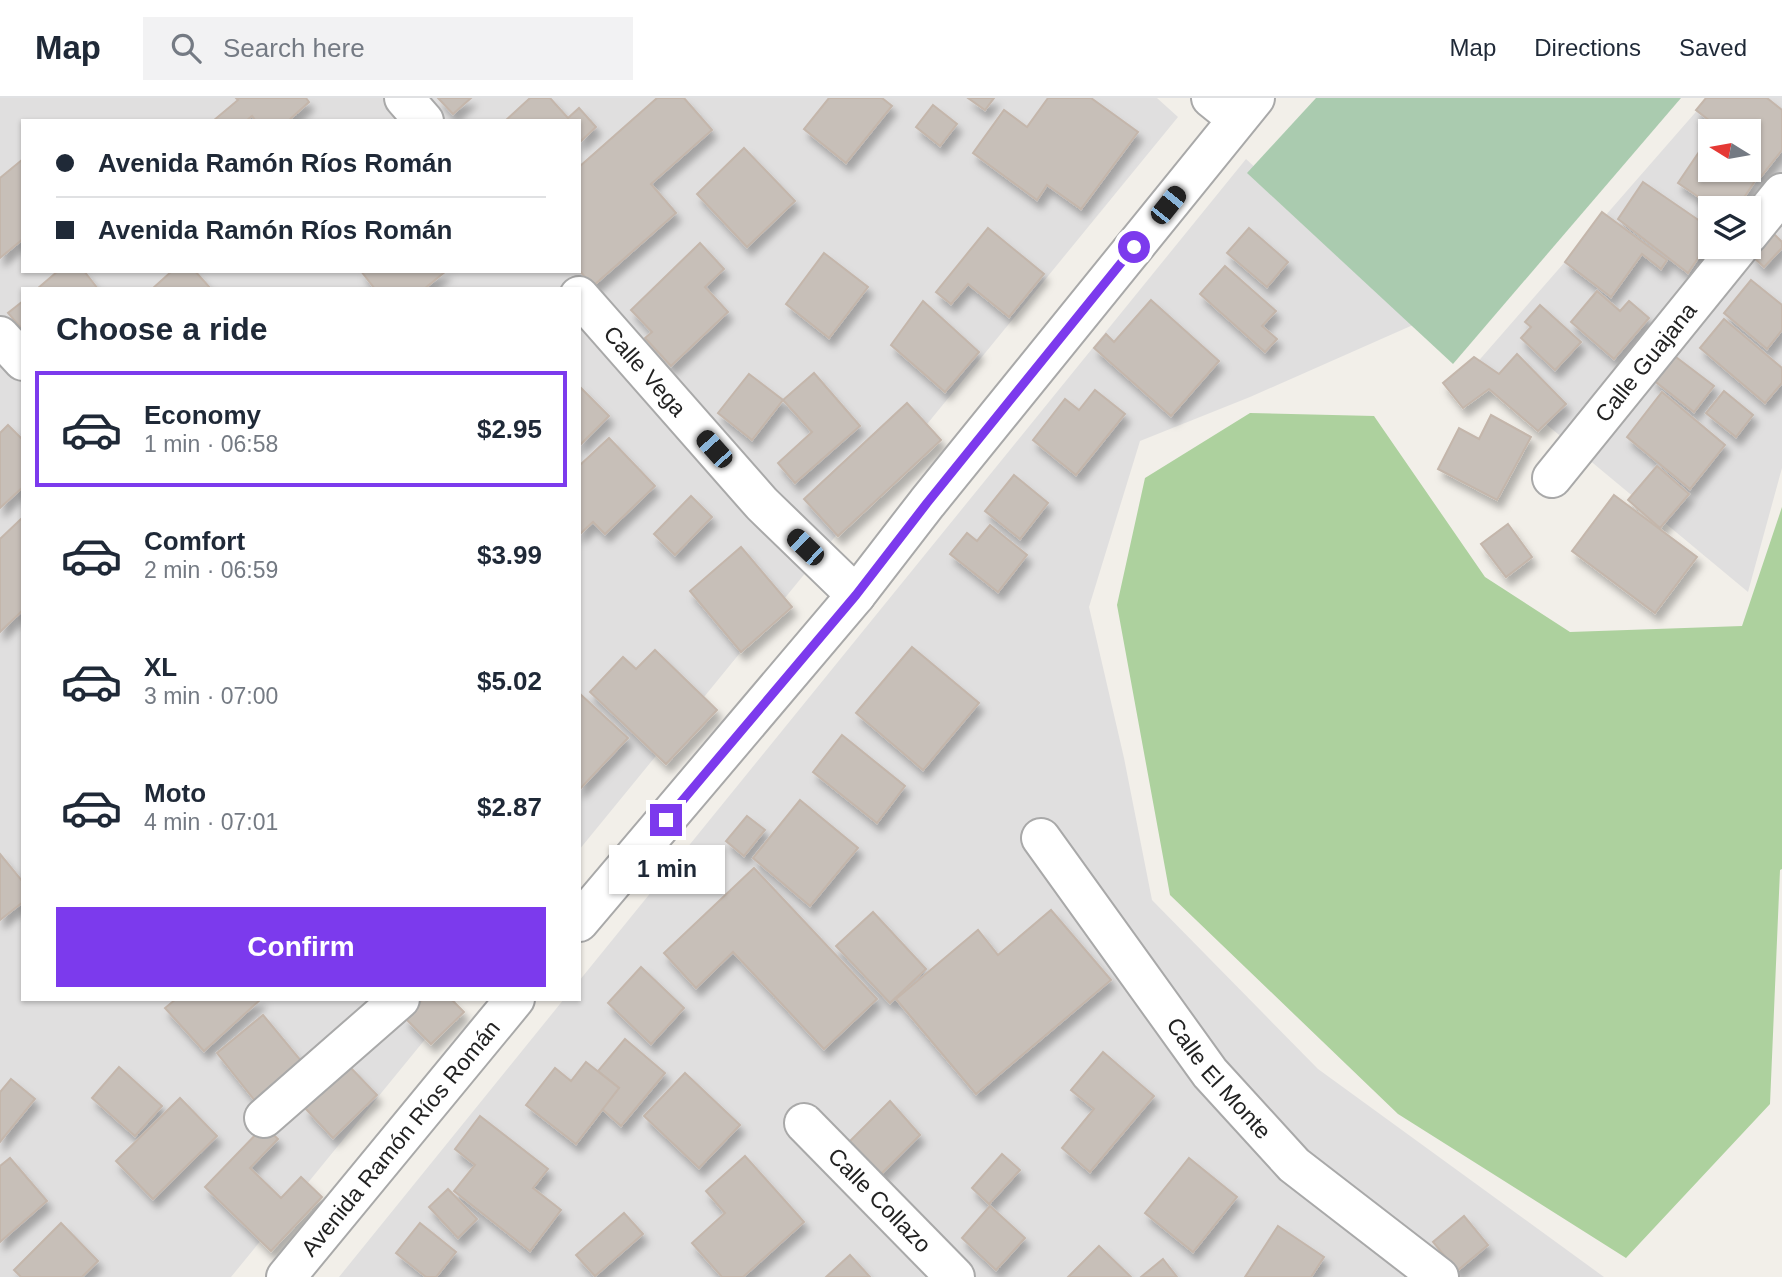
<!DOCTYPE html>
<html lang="en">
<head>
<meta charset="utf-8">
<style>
  :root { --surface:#fff; --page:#f2f2f3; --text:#1f2937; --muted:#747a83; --line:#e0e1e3; --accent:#7c3aed }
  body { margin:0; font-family:Arial,sans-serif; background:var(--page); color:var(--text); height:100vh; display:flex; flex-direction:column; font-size:26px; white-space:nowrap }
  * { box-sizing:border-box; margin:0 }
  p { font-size:23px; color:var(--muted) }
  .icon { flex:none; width:38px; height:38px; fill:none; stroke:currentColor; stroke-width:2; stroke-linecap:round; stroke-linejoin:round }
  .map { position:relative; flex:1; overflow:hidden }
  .sheet { position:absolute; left:21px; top:189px; width:560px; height:714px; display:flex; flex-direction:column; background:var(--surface); border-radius:0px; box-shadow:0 2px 5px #0004 }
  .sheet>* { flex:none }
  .top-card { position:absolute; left:21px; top:21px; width:560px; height:154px; border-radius:0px; box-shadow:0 2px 5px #0004; display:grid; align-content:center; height:154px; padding:0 35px; background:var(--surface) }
  .needle { width:46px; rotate:281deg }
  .tools { position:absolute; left:1698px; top:21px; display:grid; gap:14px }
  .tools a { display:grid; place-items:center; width:63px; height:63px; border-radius:0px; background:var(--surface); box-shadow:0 2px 5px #0004; font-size:35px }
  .end { position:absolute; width:32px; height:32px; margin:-16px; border:9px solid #7c3aed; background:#fff; box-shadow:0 0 0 4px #fff }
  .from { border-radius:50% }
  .bubble { position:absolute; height:49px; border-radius:0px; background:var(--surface); box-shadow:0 2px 5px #0004; font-size:23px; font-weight:600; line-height:49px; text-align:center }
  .car { position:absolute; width:21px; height:42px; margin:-21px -10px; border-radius:9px; box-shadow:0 0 5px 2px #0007; background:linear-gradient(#222 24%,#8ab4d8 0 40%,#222 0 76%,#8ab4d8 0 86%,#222 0) }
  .top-card b { display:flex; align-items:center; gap:24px; height:66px; font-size:26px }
  .top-card b+b { border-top:2px solid var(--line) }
  .top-card i { width:18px; height:18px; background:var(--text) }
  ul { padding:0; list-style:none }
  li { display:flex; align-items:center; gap:21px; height:116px; margin:0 14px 10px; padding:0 21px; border:4px solid transparent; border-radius:0px }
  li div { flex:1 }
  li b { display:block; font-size:26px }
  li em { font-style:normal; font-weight:600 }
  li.active { border-color:var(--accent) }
  li>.icon { width:63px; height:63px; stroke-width:1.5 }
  h2 { padding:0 35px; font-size:32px; line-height:84px }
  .action { display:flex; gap:14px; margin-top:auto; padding:14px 35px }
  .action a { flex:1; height:80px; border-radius:0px; background:var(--accent); color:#fff; font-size:28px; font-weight:600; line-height:80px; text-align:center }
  header { display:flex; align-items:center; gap:42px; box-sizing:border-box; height:98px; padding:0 35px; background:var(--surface); border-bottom:2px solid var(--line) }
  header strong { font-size:33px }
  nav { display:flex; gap:38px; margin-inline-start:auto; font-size:24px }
  .search { width:490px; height:63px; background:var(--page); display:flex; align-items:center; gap:18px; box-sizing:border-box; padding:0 24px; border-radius:0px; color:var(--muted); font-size:26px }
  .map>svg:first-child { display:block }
  .residential { fill:#e0dfdf; fill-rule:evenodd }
  .forest { fill:#add19e }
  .cemetery { fill:#aacbaf }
  .building { fill:#c7bfb8; stroke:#c4b6ab; stroke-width:2; filter:url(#shadow) }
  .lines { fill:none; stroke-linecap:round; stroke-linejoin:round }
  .minor-casing { stroke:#a9a9a9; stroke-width:42 }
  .minor { stroke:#fff; stroke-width:38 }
  .route { stroke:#7c3aed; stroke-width:9 }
  .labels { text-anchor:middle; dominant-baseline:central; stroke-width:6; stroke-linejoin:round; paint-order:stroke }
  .street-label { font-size:23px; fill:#222; stroke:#fff }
</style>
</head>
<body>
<header>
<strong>Map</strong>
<div class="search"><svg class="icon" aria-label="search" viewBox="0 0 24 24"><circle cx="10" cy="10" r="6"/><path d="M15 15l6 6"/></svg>Search here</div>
<nav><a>Map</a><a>Directions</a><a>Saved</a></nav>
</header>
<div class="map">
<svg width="1782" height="1179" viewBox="0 0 1782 1179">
  <defs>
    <filter id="shadow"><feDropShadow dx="4.5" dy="8" stdDeviation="3.5" flood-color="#0004"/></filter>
  </defs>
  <rect width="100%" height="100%" fill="#f2efe9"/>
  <g class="residential">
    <path d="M0 0H1157L1178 19 579 752V191H23V901H458L231 1179H0ZM23 23H579V173H23Z"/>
    <path d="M1708 0H1782V370L1748 494 1475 267ZM1710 33H1748V72H1710ZM1710 110H1748V149H1710Z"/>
    <path d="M1246 61 1422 223 1250 299 1140 343 1089 509 1124 660 1152 802 1318 971 1604 1179H339L564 901H579V883Z"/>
  </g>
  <path class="forest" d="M1250 315 1374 318 1485 479 1570 534 1742 528 1782 409V771L1780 772 1770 1006 1626 1160 1398 1016 1170 797 1117 507 1145 380Z"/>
  <path class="cemetery" d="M1316 0H1681L1453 266 1247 75Z"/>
  <g class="building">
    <path d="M236 0H306L309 4 288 23H256L252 18 246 23H213L238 2Z"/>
    <path d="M438 0H471L453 16Z"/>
    <path d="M530 0H550L568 20 579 10 596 29 579 45V23H505Z"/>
    <path d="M657 0H684L712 32 651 86 676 115 593 188 579 172V69Z"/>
    <path d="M829 0H882L892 8 846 65 804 31Z"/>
    <path d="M968 0H994L985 12Z"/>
    <path d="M1048 0H1091L1138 34 1081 111 1047 87 1037 102 973 55 1004 12 1027 29Z"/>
    <path d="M1706 0H1767L1782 12V52L1759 81 1747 72 1748 33H1716L1719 30 1696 12Z"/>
    <path d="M933 7 957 26 940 48 916 29Z"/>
    <path d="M1703 48 1710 52V72H1738L1755 83 1737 110H1715L1678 85Z"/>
    <path d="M744 50 795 103 747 149 697 96Z"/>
    <path d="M23 61V141L0 160V80Z"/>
    <path d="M1643 84 1710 130V142L1688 175 1618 121Z"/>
    <path d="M1602 114 1667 162 1661 171 1642 156 1611 199 1565 164Z"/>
    <path d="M988 130 1044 176 1009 219 968 186 951 206 936 194Z"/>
    <path d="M1249 130 1288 164 1267 189 1227 155Z"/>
    <path d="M1773 135 1782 144V150L1764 169 1752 158Z"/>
    <path d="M700 145 724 171 705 189 728 214 671 268 645 240 652 234 631 212Z"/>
    <path d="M824 155 868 189 829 240 786 206Z"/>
    <path d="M1225 168 1276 213 1262 228 1277 241 1265 254 1200 196Z"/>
    <path d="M58 173H84L98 191H37Z"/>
    <path d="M172 173H195L211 191H152Z"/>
    <path d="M361 173H446L424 191H375Z"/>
    <path d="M1751 182 1782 207V232L1767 251 1724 215Z"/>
    <path d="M1597 193 1620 213 1629 203 1649 220 1614 261 1571 224Z"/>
    <path d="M1151 202 1219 263 1171 318 1094 250 1106 236 1114 244Z"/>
    <path d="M23 203V232L8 215Z"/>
    <path d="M923 203 979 254 945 294 891 247Z"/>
    <path d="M1540 207 1581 244 1555 272 1521 240 1531 229 1525 224Z"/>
    <path d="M1724 221 1782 270V285L1765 305 1700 250Z"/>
    <path d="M1517 256 1566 306 1538 333 1489 291 1463 310 1443 285 1474 259 1499 276Z"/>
    <path d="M1672 256 1714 288 1694 314 1652 281Z"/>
    <path d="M814 275 860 328 795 385 778 365 812 334 783 302Z"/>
    <path d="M749 276 783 302 752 342 718 315Z"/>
    <path d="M579 288 609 318 579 348Z"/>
    <path d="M1095 292 1125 316 1076 377 1033 342 1065 301 1079 312Z"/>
    <path d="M1724 293 1753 317 1736 339 1706 315Z"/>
    <path d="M1662 294 1725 347 1690 391 1627 339Z"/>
    <path d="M907 305 941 342 838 438 804 401Z"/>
    <path d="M1491 317 1531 339 1497 402 1438 371 1459 330 1479 341Z"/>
    <path d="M8 327 23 342V389L0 410V335Z"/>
    <path d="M609 340 655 388 605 436 593 424 579 437V368Z"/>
    <path d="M1657 368 1689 396 1660 430 1628 402Z"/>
    <path d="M1014 377 1048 405 1020 441 985 413Z"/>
    <path d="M1614 397 1697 459 1655 515 1572 453Z"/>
    <path d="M691 398 712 419 675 457 654 436Z"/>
    <path d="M23 419V512L0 534V441Z"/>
    <path d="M1508 426 1532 459 1506 479 1481 446Z"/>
    <path d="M990 427 1027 457 998 494 950 456 967 435 977 443Z"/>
    <path d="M741 449 792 509 741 554 690 493Z"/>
    <path d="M912 549 979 605 923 672 856 615Z"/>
    <path d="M655 552 717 612 666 666 590 594 623 559 636 571Z"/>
    <path d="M579 595 628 640 579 692Z"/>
    <path d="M842 637 905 688 877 725 813 674Z"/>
    <path d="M800 702 858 750 810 808 753 760Z"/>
    <path d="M747 718 765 732 744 758 726 743Z"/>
    <path d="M0 756 23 784V804L0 822Z"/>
    <path d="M754 770 877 901 824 951 733 854 696 890 664 855Z"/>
    <path d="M1051 812 1111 882 976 996 896 901 978 832 998 857Z"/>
    <path d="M873 814 926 871 890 905 836 848Z"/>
    <path d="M641 869 684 910 651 946 608 905Z"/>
    <path d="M176 901H261L204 953 165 910Z"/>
    <path d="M423 901H451L464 914 431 946 405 920Z"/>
    <path d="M263 917 307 970 260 1009 217 955Z"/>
    <path d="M625 941 665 975 621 1028 602 1011 619 990 598 973Z"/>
    <path d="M1103 954 1154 998 1090 1074 1062 1050 1094 1011 1071 992Z"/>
    <path d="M586 964 619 990 576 1046 526 1007 555 970 571 983Z"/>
    <path d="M349 968 377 997 333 1040 305 1010Z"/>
    <path d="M119 969 162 1008 135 1038 92 1000Z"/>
    <path d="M685 975 740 1027 699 1070 644 1018Z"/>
    <path d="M11 981 35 1001 0 1044V994Z"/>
    <path d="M180 1000 217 1038 153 1101 116 1063Z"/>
    <path d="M890 1003 920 1037 878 1079 847 1046Z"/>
    <path d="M480 1018 548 1071 533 1090 561 1112 530 1153 454 1093 475 1067 455 1051Z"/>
    <path d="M264 1028 278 1041 250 1070 281 1100 301 1079 322 1099 271 1153 205 1089Z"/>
    <path d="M1002 1056 1020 1072 989 1106 972 1090Z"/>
    <path d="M745 1058 804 1124 743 1179H722L692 1145 725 1115 706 1093Z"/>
    <path d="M10 1060 47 1103 0 1144V1068Z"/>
    <path d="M1189 1060 1237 1099 1193 1154 1145 1115Z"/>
    <path d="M448 1091 477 1121 458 1140 429 1109Z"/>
    <path d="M990 1108 1025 1140 996 1172 962 1140Z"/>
    <path d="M624 1115 643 1136 595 1178 576 1157Z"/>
    <path d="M1464 1118 1488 1147 1457 1173 1433 1144Z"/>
    <path d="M61 1125 98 1163 82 1179H21L14 1172Z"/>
    <path d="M420 1125 456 1154 436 1179H426L396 1155Z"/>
    <path d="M1278 1128 1324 1159 1311 1179H1245Z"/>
    <path d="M1099 1148 1131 1179H1068Z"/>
    <path d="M850 1157 870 1179H826Z"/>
    <path d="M1163 1161 1177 1179H1141Z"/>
  </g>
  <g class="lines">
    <g class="minor-casing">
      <g id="minor">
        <path d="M404 0 424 23"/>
        <path d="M1211 0 1237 21"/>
        <path d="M1748 137 1782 95"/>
        <path id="s1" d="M579 198 762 406 856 497"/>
        <path d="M0 238 23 263"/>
        <path id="s2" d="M1552 380 1739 149"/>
        <path id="s3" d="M1041 740 1210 975 1294 1067 1439 1179"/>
        <path d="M579 824 856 497 927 405 1255 0"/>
        <path d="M264 1020 400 901"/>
        <path id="s4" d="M804 1025 955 1179"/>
        <path id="s5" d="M286 1179 515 901"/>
      </g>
    </g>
    <use href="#minor" class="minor"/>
  </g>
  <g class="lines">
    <path class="route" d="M666 722 856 497 927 405 1134 149"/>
  </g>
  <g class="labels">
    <g class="street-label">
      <text stroke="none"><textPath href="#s2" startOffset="149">Calle Guajana</textPath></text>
      <text stroke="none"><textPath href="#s1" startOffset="100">Calle Vega</textPath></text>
      <text stroke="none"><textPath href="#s3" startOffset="299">Calle El Monte</textPath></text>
      <text stroke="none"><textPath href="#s5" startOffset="180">Avenida Ramón Ríos Román</textPath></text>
      <text stroke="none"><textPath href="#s4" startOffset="108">Calle Collazo</textPath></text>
    </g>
  </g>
</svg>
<div class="tools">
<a><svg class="needle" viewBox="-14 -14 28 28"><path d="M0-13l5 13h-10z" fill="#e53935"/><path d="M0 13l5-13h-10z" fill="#747a83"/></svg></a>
<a><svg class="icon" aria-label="layers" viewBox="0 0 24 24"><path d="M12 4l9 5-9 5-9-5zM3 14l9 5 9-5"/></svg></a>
</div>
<i class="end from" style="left:1134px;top:149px"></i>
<i class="end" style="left:666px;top:722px"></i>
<div class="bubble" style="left:609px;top:747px;width:116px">1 min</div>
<i class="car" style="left:1168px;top:107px;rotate:39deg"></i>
<i class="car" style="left:714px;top:351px;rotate:318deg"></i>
<i class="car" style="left:805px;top:449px;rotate:314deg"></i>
<div class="top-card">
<b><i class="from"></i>Avenida Ramón Ríos Román</b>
<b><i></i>Avenida Ramón Ríos Román</b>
</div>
<section class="sheet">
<h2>Choose a ride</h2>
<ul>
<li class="active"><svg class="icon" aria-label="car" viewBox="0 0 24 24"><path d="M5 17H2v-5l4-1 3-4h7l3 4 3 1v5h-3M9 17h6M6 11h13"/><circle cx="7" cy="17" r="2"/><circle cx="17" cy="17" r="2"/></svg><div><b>Economy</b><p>1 min · 06:58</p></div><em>$2.95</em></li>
<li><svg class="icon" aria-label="car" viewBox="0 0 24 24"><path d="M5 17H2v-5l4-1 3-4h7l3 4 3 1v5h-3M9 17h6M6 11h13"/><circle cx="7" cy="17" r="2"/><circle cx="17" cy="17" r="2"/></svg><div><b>Comfort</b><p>2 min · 06:59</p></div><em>$3.99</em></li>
<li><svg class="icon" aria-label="car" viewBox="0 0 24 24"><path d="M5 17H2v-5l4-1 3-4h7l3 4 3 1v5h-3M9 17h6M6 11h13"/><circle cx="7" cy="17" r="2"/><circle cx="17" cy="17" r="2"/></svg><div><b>XL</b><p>3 min · 07:00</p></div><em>$5.02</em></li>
<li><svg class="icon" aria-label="car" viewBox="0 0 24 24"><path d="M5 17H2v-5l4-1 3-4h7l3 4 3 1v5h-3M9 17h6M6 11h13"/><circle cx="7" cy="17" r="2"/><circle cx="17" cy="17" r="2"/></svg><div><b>Moto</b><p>4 min · 07:01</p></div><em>$2.87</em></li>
</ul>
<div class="action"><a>Confirm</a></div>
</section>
</div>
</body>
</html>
